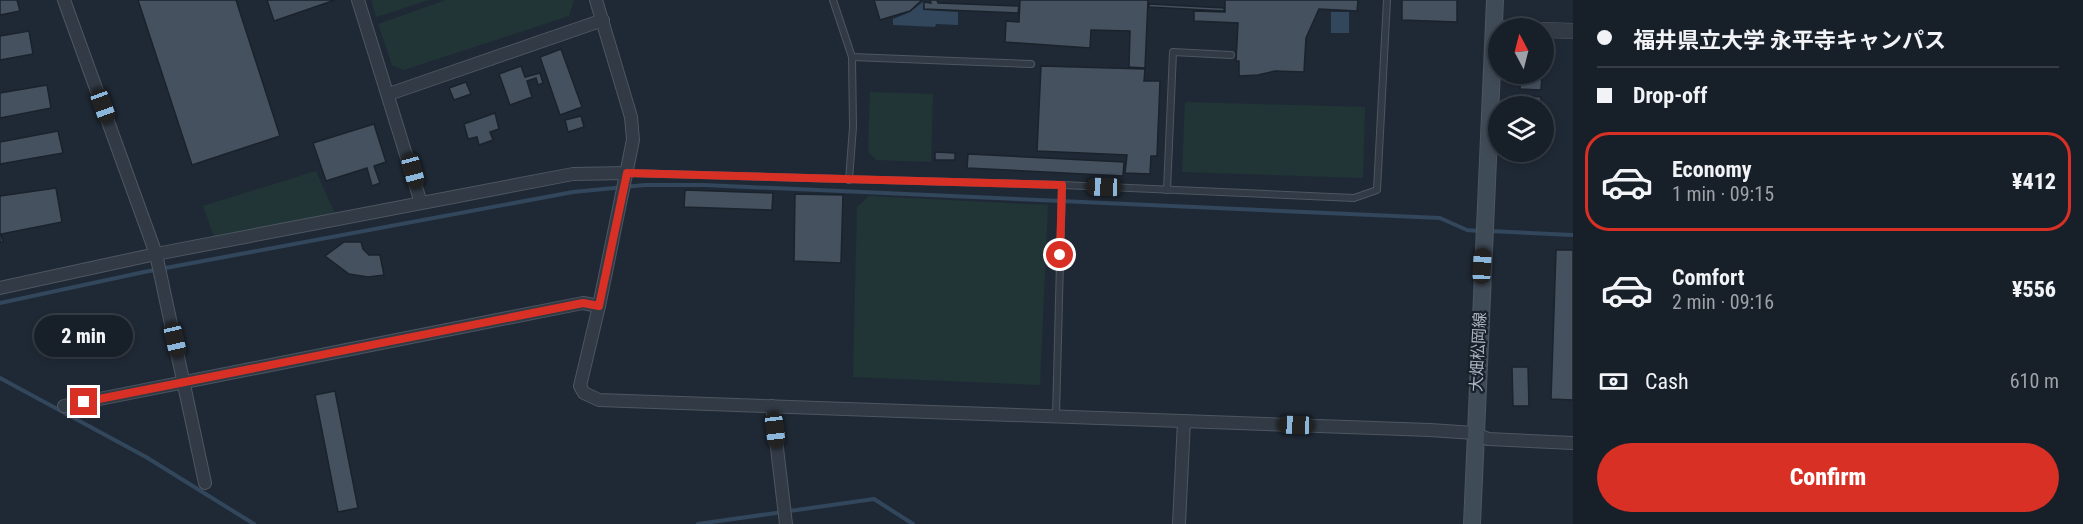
<!DOCTYPE html>
<html lang="en">
<head>
<meta charset="utf-8">
<style>
  :root { --surface:#171f28; --page:#202730; --text:#f1f3f6; --muted:#9ea2a8; --line:#363d45; --accent:#d93025 }
  body { margin:0; font-family:"Roboto Condensed","Noto Sans JP",sans-serif; background:var(--page); color:var(--text); height:100vh; display:flex; flex-direction:column; font-size:22px; white-space:nowrap }
  * { box-sizing:border-box; margin:0 }
  p { font-size:20px; color:var(--muted) }
  .icon { flex:none; width:33px; height:33px; fill:none; stroke:currentColor; stroke-width:2; stroke-linecap:round; stroke-linejoin:round }
  .map { position:relative; flex:1; overflow:hidden }
  .sheet { display:flex; flex-direction:column; background:var(--surface); width:510px }
  .sheet>* { flex:none }
  .banner { display:grid; align-content:center; height:132px; padding:0 24px; background:var(--surface) }
  .needle { width:39px; rotate:353deg }
  .buttons { position:absolute; left:1488px; top:18px; display:grid; gap:12px }
  .buttons a { display:grid; place-items:center; width:66px; height:66px; border-radius:50%; background:var(--surface); box-shadow:0 3px 9px #0003,0 0 0 2px var(--line); font-size:30px }
  .end { position:absolute; width:27px; height:27px; margin:-14px; border:8px solid #d93025; background:#fff; box-shadow:0 0 0 3px #fff }
  .from { border-radius:50% }
  .bubble { position:absolute; height:42px; border-radius:21px; background:var(--surface); box-shadow:0 3px 9px #0003,0 0 0 2px var(--line); font-size:20px; font-weight:800; line-height:42px; text-align:center }
  .car { position:absolute; width:18px; height:36px; margin:-18px -9px; border-radius:8px; box-shadow:0 0 4px 2px #0007; background:linear-gradient(#222 24%,#8ab4d8 0 40%,#222 0 76%,#8ab4d8 0 86%,#222 0) }
  .banner b { display:flex; align-items:center; gap:21px; height:57px; font-size:22px }
  .banner b+b { border-top:2px solid var(--line) }
  .banner i { width:15px; height:15px; background:var(--text) }
  ul { padding:0; list-style:none }
  li { display:flex; align-items:center; gap:18px; height:99px; margin:0 12px 9px; padding:0 12px; border:3px solid transparent; border-radius:24px }
  li div { flex:1 }
  li b { display:block; font-size:22px }
  li em { font-style:normal; font-weight:800 }
  li.current { border-color:var(--accent) }
  li>.icon { width:54px; height:54px; stroke-width:1.5 }
  .pay { display:flex; align-items:center; gap:15px; height:66px; padding:0 24px; font-size:22px }
  .pay p { margin-inline-start:auto }
  .primary-button { display:flex; gap:12px; margin-top:auto; padding:12px 24px }
  .primary-button a { flex:1; height:69px; border-radius:36px; background:var(--accent); color:#fff; font-size:24px; font-weight:800; line-height:69px; text-align:center }
  main { display:flex; flex:1; min-height:0 }
  .map>svg:first-child { display:block }
  .green { fill:#213536 }
  .water { fill:#32465c }
  .lines { fill:none; stroke-linecap:round; stroke-linejoin:round }
  .stream { stroke:#32465c; stroke-width:4 }
  .building { fill:#45515f; stroke:#1a222c; stroke-width:1.5 }
  .service-casing { stroke:#4d5661; stroke-width:8 }
  .minor-casing { stroke:#4d5661; stroke-width:14 }
  .tertiary-casing { stroke:#4d5661; stroke-width:16 }
  .secondary-casing { stroke:#4d5661; stroke-width:18 }
  .service { stroke:#323b45; stroke-width:6 }
  .minor { stroke:#323b45; stroke-width:12 }
  .tertiary { stroke:#323b45; stroke-width:15 }
  .secondary { stroke:#404b58; stroke-width:16 }
  .route { stroke:#d93025; stroke-width:8 }
  .labels { text-anchor:middle; dominant-baseline:central; stroke-width:4.5; stroke-linejoin:round; paint-order:stroke }
  .street-label { font-size:16px; fill:#acb6c3; stroke:#18202a }
</style>
</head>
<body>
<main>
<div class="map">
<svg width="1573" height="524" viewBox="0 0 1573 524">
  <rect width="100%" height="100%" fill="#1f2935"/>
  <g class="green">
    <path d="M371 0H429L376 17Z"/>
    <path d="M446 0H574L569 16 404 70 392 65 378 24Z"/>
    <path d="M870 92 933 94 931 162 876 160 868 151Z"/>
    <path d="M1185 102 1365 107 1363 178 1182 172Z"/>
    <path d="M316 171 335 214 214 236 203 206Z"/>
    <path d="M869 196 1048 205 1040 385 853 377 857 207Z"/>
  </g>
  <g class="water">
    <path d="M924 1 923 10 958 12V25L936 24 935 27 893 25V19L910 12Z"/>
    <rect x="1331" y="12" width="18" height="21"/>
  </g>
  <g class="lines">
    <g class="stream">
      <path d="M1490 231 1573 235"/>
      <path d="M0 303 144 272 573 192 645 185H704L1440 218 1467 230 1479 231"/>
      <path d="M0 378 146 457 254 524"/>
      <path d="M698 524 874 499 913 524"/>
    </g>
  </g>
  <g class="building">
    <path d="M0 0H17L20 11 0 15Z"/>
    <path d="M138 0H236L280 136 192 165Z"/>
    <path d="M267 0H335L274 21Z"/>
    <path d="M874 0H922L910 11 880 20Z"/>
    <path d="M930 0H937L938 3 1019 6 1018 13 924 9V2L931 3Z"/>
    <path d="M1020 0H1148L1145 68 1129 67 1130 31 1091 30 1090 48 1005 42 1006 21 1019 22Z"/>
    <path d="M1225 0H1358L1357 11 1319 9 1306 38 1304 72 1275 71 1258 75 1239 76V61H1236L1238 23 1194 21V11L1225 12Z"/>
    <path d="M1402 0H1457V22L1402 20Z"/>
    <path d="M1149 4 1224 8V11L1149 7Z"/>
    <path d="M29 31 33 54 0 60V36Z"/>
    <path d="M561 49 582 107 560 115 540 57Z"/>
    <path d="M521 66 525 77 540 73 543 83 538 85 536 78 527 81 532 97 510 105 499 74Z"/>
    <path d="M1041 66 1145 69 1144 81H1160L1157 156H1151L1150 174 1125 173 1127 155 1037 151Z"/>
    <path d="M1521 74H1542L1541 90 1520 89Z"/>
    <path d="M466 82 471 94 454 100 449 88Z"/>
    <path d="M47 85 51 108 0 118V93Z"/>
    <path d="M1517 95 1541 97 1540 106H1516Z"/>
    <path d="M495 113 499 129 490 132 493 140 479 145 477 137 468 139 464 124Z"/>
    <path d="M581 116 584 127 568 132 565 120Z"/>
    <path d="M374 124 386 162 374 166 380 183 372 186 367 168 326 181 313 143Z"/>
    <path d="M58 131 63 153 0 164V142Z"/>
    <path d="M935 152 955 153V160H935Z"/>
    <path d="M968 154 1124 162 1123 176 967 168Z"/>
    <path d="M56 188 62 222 1 234 3 242H0V196Z"/>
    <path d="M685 190 773 193 772 210 684 207Z"/>
    <path d="M795 194 843 195 841 263 794 261Z"/>
    <path d="M344 242H361L363 249 369 255H380L384 275 368 277 349 274 325 256Z"/>
    <path d="M1556 250H1573V400L1551 399Z"/>
    <path d="M1512 367H1528L1529 406H1513Z"/>
    <path d="M335 391 358 508 338 512 315 395Z"/>
  </g>
  <g class="lines">
    <g class="service-casing">
      <g id="service">
        <path d="M833 0 852 57 853 127 849 180"/>
        <path d="M852 57 1031 64"/>
        <path d="M627 173 1062 185 1354 198 1377 190 1387 0"/>
        <path d="M1167 190 1173 52 1231 55"/>
        <path d="M1056 416 1062 185"/>
      </g>
    </g>
    <g class="minor-casing">
      <g id="minor">
        <path d="M64 0 156 254 205 483"/>
        <path d="M358 0 421 203"/>
        <path d="M389 94 603 20"/>
        <path d="M0 288 156 254 573 174 627 173"/>
        <path d="M599 306 580 386 584 393 599 400 1430 430 1474 433 1488 439 1573 443"/>
        <path d="M64 406 583 303 599 306 633 140 631 117 596 0"/>
        <path d="M772 406 786 524"/>
        <path d="M1179 524 1184 421"/>
      </g>
    </g>
    <g class="tertiary-casing">
      <g id="tertiary">
        <path d="M1494 28H1510"/>
        <path d="M1544 30 1573 31"/>
      </g>
    </g>
    <g class="secondary-casing">
      <path id="secondary" d="M1472 524 1495 0"/>
    </g>
    <use href="#service" class="service"/>
    <use href="#minor" class="minor"/>
    <use href="#tertiary" class="tertiary"/>
    <use href="#secondary" class="secondary"/>
  </g>
  <g class="lines">
    <path class="route" d="M84 402 583 303 599 306 627 173 1062 185 1060 255"/>
  </g>
  <g class="labels">
    <g class="street-label">
      <text transform="translate(1478 352) rotate(-87)">大畑松岡線</text>
    </g>
  </g>
</svg>
<div class="buttons">
<a><svg class="needle" viewBox="-14 -14 28 28"><path d="M0-13l5 13h-10z" fill="#e53935"/><path d="M0 13l5-13h-10z" fill="#9ea2a8"/></svg></a>
<a><svg class="icon" aria-label="layers" viewBox="0 0 24 24"><path d="M12 4l9 5-9 5-9-5zM3 14l9 5 9-5"/></svg></a>
</div>
<i class="end from" style="left:1060px;top:255px"></i>
<i class="end" style="left:84px;top:402px"></i>
<div class="bubble" style="left:34px;top:315px;width:99px">2 min</div>
<i class="car" style="left:103px;top:106px;rotate:160deg"></i>
<i class="car" style="left:413px;top:171px;rotate:165deg"></i>
<i class="car" style="left:1104px;top:187px;rotate:272deg"></i>
<i class="car" style="left:1482px;top:266px;rotate:3deg"></i>
<i class="car" style="left:175px;top:340px;rotate:167deg"></i>
<i class="car" style="left:1296px;top:425px;rotate:272deg"></i>
<i class="car" style="left:775px;top:430px;rotate:173deg"></i>
</div>
<section class="sheet">
<div class="banner">
<b><i class="from"></i>福井県立大学 永平寺キャンパス</b>
<b><i></i>Drop-off</b>
</div>
<ul>
<li class="current"><svg class="icon" aria-label="car" viewBox="0 0 24 24"><path d="M5 17H2v-5l4-1 3-4h7l3 4 3 1v5h-3M9 17h6M6 11h13"/><circle cx="7" cy="17" r="2"/><circle cx="17" cy="17" r="2"/></svg><div><b>Economy</b><p>1 min · 09:15</p></div><em>¥412</em></li>
<li><svg class="icon" aria-label="car" viewBox="0 0 24 24"><path d="M5 17H2v-5l4-1 3-4h7l3 4 3 1v5h-3M9 17h6M6 11h13"/><circle cx="7" cy="17" r="2"/><circle cx="17" cy="17" r="2"/></svg><div><b>Comfort</b><p>2 min · 09:16</p></div><em>¥556</em></li>
</ul>
<div class="pay"><svg class="icon" aria-label="cash" viewBox="0 0 24 24"><path d="M3 7h18v10H3z"/><circle cx="12" cy="12" r="2"/></svg>Cash<p>610 m</p></div>
<div class="primary-button"><a>Confirm</a></div>
</section>
</main>
</body>
</html>
